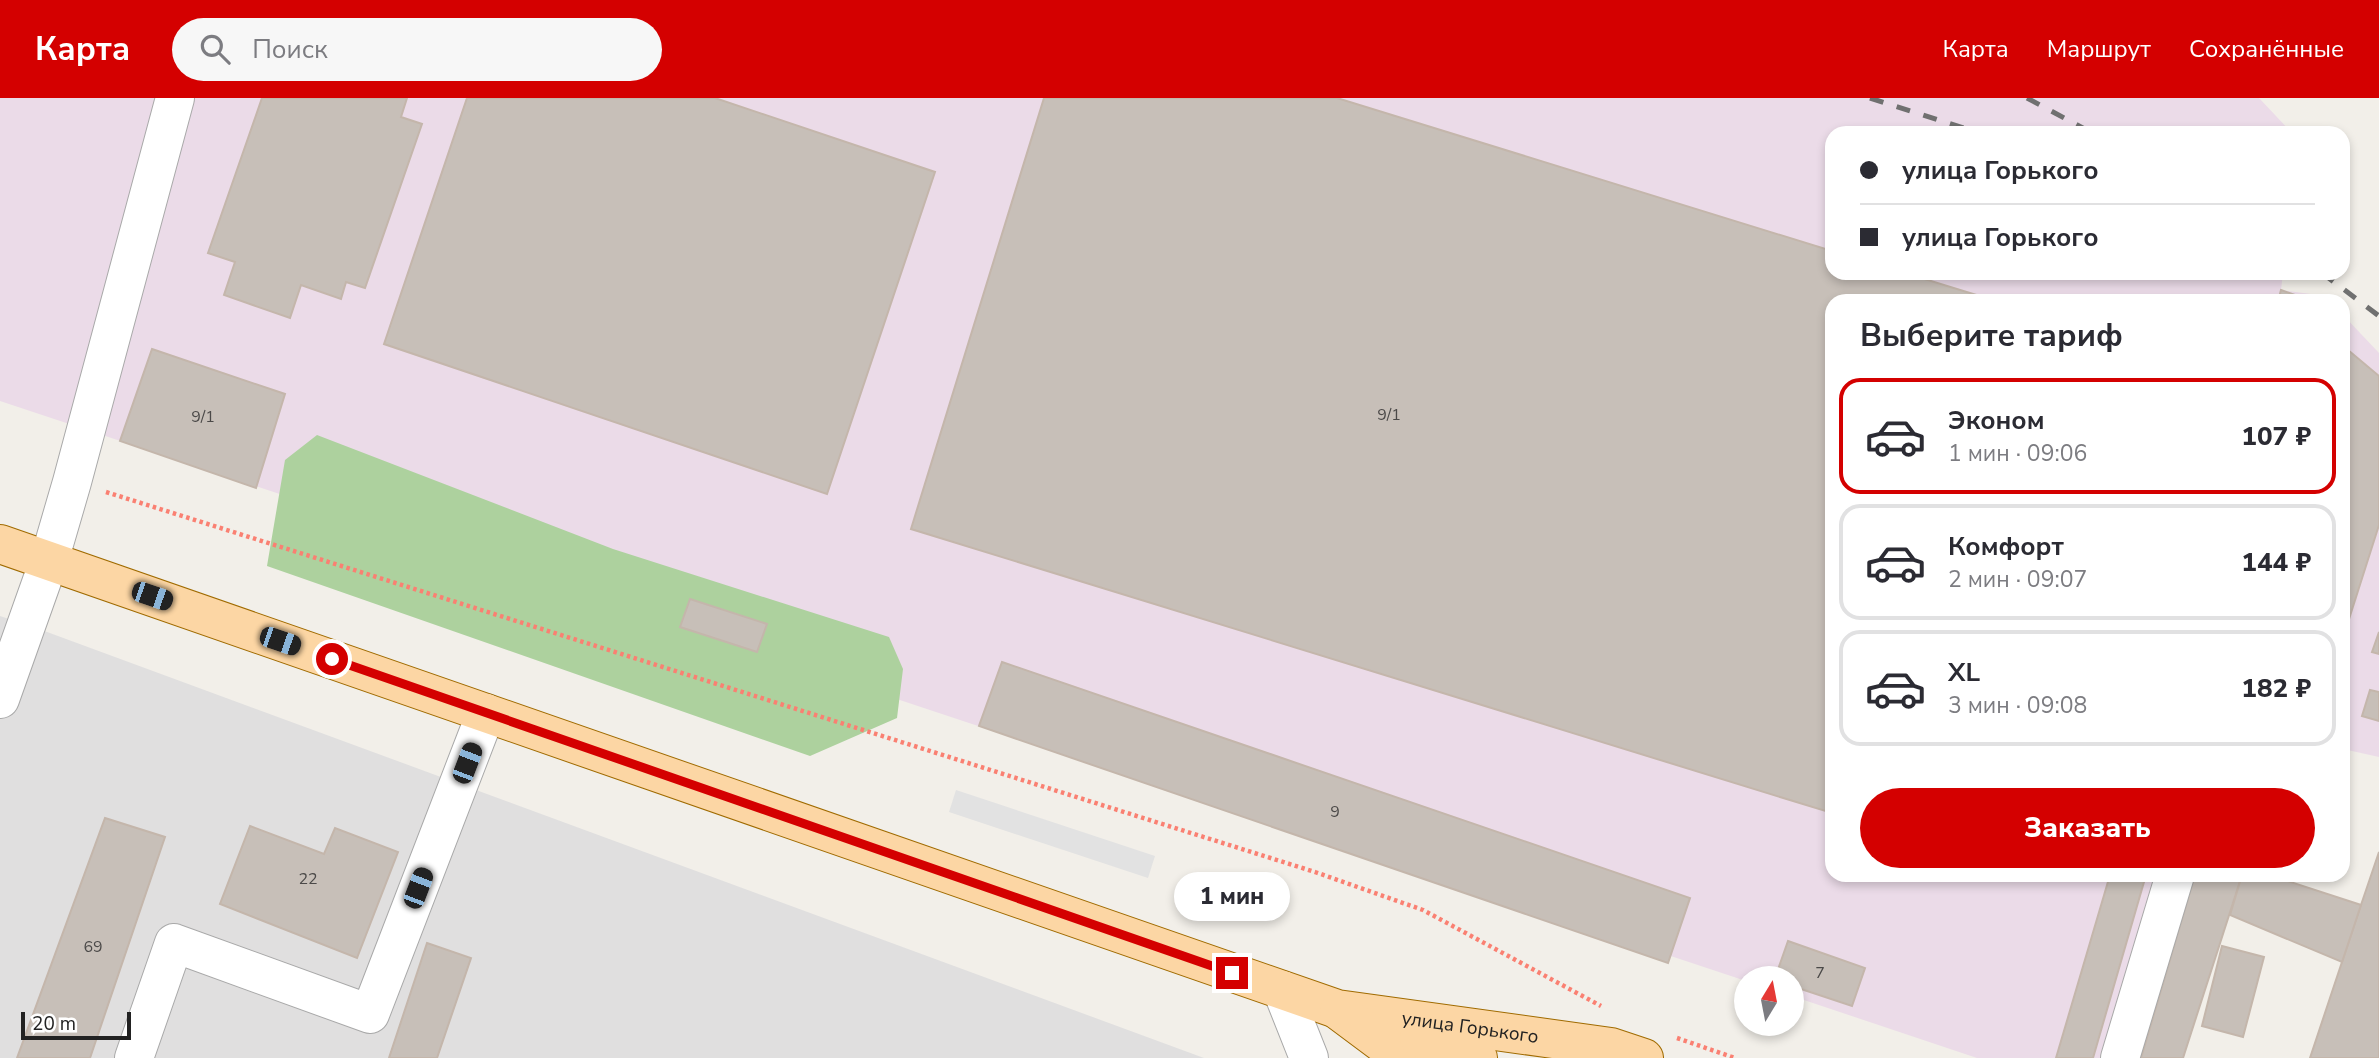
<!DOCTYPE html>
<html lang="ru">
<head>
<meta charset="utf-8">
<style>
  :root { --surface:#fff; --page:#f7f7f7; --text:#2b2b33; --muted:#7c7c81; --line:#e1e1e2; --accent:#d40000 }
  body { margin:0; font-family:"Nunito Sans",sans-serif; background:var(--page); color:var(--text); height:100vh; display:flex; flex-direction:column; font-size:26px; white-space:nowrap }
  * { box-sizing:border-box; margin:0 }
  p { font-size:23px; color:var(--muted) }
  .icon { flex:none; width:38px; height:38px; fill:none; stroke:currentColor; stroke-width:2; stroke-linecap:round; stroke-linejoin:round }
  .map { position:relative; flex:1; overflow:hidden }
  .sheet { position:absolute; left:1825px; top:196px; width:525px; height:588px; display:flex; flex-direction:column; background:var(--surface); border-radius:21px; box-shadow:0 4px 10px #0003 }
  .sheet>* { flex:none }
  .hud { position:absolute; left:1825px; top:28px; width:525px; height:154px; border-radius:21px; box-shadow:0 4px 10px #0003; display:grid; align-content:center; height:154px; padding:0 35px; background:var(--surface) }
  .needle { width:46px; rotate:10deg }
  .tools { position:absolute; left:1734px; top:868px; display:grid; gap:14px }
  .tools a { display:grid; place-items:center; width:70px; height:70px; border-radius:50%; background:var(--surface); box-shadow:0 4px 10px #0003; font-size:35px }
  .scale { position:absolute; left:21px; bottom:18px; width:110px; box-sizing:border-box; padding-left:7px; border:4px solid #222; border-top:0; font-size:19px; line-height:24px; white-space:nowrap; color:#222; -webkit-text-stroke:5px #fff; paint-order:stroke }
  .end { position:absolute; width:32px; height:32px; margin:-16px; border:9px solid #d40000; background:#fff; box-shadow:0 0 0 4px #fff }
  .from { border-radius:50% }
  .bubble { position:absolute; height:49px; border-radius:24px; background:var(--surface); box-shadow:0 4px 10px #0003; font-size:23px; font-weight:800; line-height:49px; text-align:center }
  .car { position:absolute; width:21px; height:42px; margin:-21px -10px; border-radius:9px; box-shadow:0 0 5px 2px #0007; background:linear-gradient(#222 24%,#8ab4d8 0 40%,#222 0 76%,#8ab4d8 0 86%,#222 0) }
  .hud b { display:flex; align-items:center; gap:24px; height:66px; font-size:26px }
  .hud b+b { border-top:2px solid var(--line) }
  .hud i { width:18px; height:18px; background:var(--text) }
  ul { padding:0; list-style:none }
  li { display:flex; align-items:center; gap:21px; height:116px; margin:0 14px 10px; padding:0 21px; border:4px solid var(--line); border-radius:21px }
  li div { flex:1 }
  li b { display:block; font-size:26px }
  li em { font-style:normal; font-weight:800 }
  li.selected { border-color:var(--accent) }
  li>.icon { width:63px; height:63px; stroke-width:1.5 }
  h2 { padding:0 35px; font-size:32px; line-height:84px }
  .button { display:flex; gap:14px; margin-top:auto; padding:14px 35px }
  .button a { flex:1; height:80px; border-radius:42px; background:var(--accent); color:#fff; font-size:28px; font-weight:800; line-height:80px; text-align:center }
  header { display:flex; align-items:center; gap:42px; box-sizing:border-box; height:98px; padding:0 35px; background:var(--accent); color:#fff }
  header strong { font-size:33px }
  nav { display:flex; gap:38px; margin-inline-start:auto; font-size:24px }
  .search { width:490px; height:63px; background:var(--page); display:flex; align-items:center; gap:18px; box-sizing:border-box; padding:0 24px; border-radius:38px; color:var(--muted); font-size:26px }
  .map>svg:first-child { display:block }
  .residential { fill:#e0dfdf }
  .industrial { fill:#ebdbe8 }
  .forest { fill:#add19e }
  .parking { fill:#e2e2e2 }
  .building { fill:#c7bfb8; stroke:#c4b6ab; stroke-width:2 }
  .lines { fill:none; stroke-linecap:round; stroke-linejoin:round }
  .minor-casing { stroke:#a9a9a9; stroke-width:40 }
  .major-casing { stroke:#a06b00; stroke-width:40 }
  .path { stroke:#fa8072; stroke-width:4.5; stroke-dasharray:3.5 3.5; stroke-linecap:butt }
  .minor { stroke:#fff; stroke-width:38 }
  .major { stroke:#fcd6a4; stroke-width:38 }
  .rail { stroke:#707070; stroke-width:5; stroke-dasharray:14 14; stroke-linecap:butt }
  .route { stroke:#d40000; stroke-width:9 }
  .labels { text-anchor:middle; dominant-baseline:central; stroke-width:7; stroke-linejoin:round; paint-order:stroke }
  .number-label { font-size:16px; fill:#4b4948 }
  .street-label { font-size:19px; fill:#222; stroke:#fff }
</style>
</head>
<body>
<header>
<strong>Карта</strong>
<div class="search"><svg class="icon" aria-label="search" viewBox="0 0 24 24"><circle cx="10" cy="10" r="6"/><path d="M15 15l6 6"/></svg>Поиск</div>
<nav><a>Карта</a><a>Маршрут</a><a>Сохранённые</a></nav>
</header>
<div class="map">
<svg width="2379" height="960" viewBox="0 0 2379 960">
  <rect width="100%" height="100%" fill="#f2efe9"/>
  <path class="residential" d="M0 518 39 531 1204 960H0Z"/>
  <g class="industrial">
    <path d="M0 0H2259L2292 35H1832V175H2283L2281 192 2326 198 2330 203H1832V777H2242L2183 960H1977L1792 898V880H1746V883L0 303Z"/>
    <path d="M2343 217 2379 255V659L2343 651Z"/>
  </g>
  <path class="forest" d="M317 337 613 451 889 539 903 571 897 620 810 658 267 468 285 362Z"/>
  <path class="parking" d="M956 692 1155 758 1148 780 949 714Z"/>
  <g class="building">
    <path d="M262 0H407L401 19 422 26 365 190 346 184 341 201 301 187 290 220 224 197 235 164 208 155Z"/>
    <path d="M467 0H715L935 74 827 396 384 246Z"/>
    <path d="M1044 0H1337L1832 153V175H1905L1996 203H1832V715L911 431Z"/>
    <path d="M2281 192 2312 203H2278Z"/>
    <path d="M152 251 285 296 256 390 120 343Z"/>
    <path d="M2348 252 2379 278V427L2343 540V267Z"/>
    <path d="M690 501 767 526 757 554 680 529Z"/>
    <path d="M2379 534V556L2372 554Z"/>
    <path d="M1002 564 1690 800 1668 865 979 628Z"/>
    <path d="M2370 592 2379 594V623L2362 618Z"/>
    <path d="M105 720 165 739 90 960H17Z"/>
    <path d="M250 728 324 756 335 730 398 754 357 860 220 806Z"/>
    <path d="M2379 754V960H2310L2361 807Z"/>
    <path d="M2110 777H2146L2093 960H2056Z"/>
    <path d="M2195 777H2242L2183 960H2141Z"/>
    <path d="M2242 777H2269L2361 807 2342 864 2230 817Z"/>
    <path d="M1788 843 1865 870 1852 908 1792 888V880H1775Z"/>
    <path d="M427 845 471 860 437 960H389Z"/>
    <path d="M2222 848 2264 859 2243 939 2202 928Z"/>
  </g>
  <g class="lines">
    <g class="minor-casing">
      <g id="minor">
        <path d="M0 601 49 463 72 384 175 0"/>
        <path d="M1282 892 1309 960"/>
        <path d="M134 960 174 845 370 916 486 615"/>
        <path d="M2120 960 2175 777"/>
      </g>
    </g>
    <g class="major-casing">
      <g id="major">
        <path id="s1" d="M0 446 1337 911 1611 949 1644 960"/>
        <path d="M1339 913 1402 960"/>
        <path d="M1419 940 1478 960"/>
      </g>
    </g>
    <g class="path">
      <path d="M106 394 1315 774 1423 812 1601 908"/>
      <path d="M1677 940 1735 960"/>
    </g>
    <use href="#minor" class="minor"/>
    <use href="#major" class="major"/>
    <g class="rail">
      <path d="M1870 0 1979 35"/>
      <path d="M2027 0 2092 35"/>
      <path d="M2322 175 2379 218"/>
    </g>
  </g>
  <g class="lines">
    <path class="route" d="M332 561 1232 875"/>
  </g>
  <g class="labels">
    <g class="number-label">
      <text x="1389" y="317">9/1</text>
      <text x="203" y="319">9/1</text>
      <text x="1335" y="714">9</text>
      <text x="308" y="781">22</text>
      <text x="93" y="849">69</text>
      <text x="1820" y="875">7</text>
    </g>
    <g class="street-label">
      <text stroke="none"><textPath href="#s1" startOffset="1550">улица Горького</textPath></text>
    </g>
  </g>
</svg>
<div class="tools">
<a><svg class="needle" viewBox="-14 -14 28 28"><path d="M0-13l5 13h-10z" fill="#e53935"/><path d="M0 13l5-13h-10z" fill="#7c7c81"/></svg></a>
</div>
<div class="scale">20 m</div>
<i class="end from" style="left:332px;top:561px"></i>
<i class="end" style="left:1232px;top:875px"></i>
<div class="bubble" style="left:1174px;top:774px;width:116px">1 мин</div>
<i class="car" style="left:152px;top:498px;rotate:109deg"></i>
<i class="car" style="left:280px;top:543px;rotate:109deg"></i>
<i class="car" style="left:467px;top:665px;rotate:21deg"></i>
<i class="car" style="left:418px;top:790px;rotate:21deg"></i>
<div class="hud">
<b><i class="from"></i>улица Горького</b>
<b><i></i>улица Горького</b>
</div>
<section class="sheet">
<h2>Выберите тариф</h2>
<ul>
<li class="selected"><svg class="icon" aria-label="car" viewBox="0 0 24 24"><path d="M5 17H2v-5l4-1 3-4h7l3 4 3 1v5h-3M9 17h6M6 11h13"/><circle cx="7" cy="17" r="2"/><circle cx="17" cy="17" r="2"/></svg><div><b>Эконом</b><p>1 мин · 09:06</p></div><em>107 ₽</em></li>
<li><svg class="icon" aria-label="car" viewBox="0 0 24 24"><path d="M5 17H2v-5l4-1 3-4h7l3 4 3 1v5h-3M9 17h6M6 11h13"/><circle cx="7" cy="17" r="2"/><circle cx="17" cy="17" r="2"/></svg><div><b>Комфорт</b><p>2 мин · 09:07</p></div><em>144 ₽</em></li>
<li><svg class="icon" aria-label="car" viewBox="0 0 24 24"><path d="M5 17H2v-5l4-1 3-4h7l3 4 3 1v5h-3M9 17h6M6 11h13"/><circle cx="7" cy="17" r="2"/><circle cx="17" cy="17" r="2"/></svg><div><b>XL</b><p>3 мин · 09:08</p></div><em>182 ₽</em></li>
</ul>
<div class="button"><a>Заказать</a></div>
</section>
</div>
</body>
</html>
